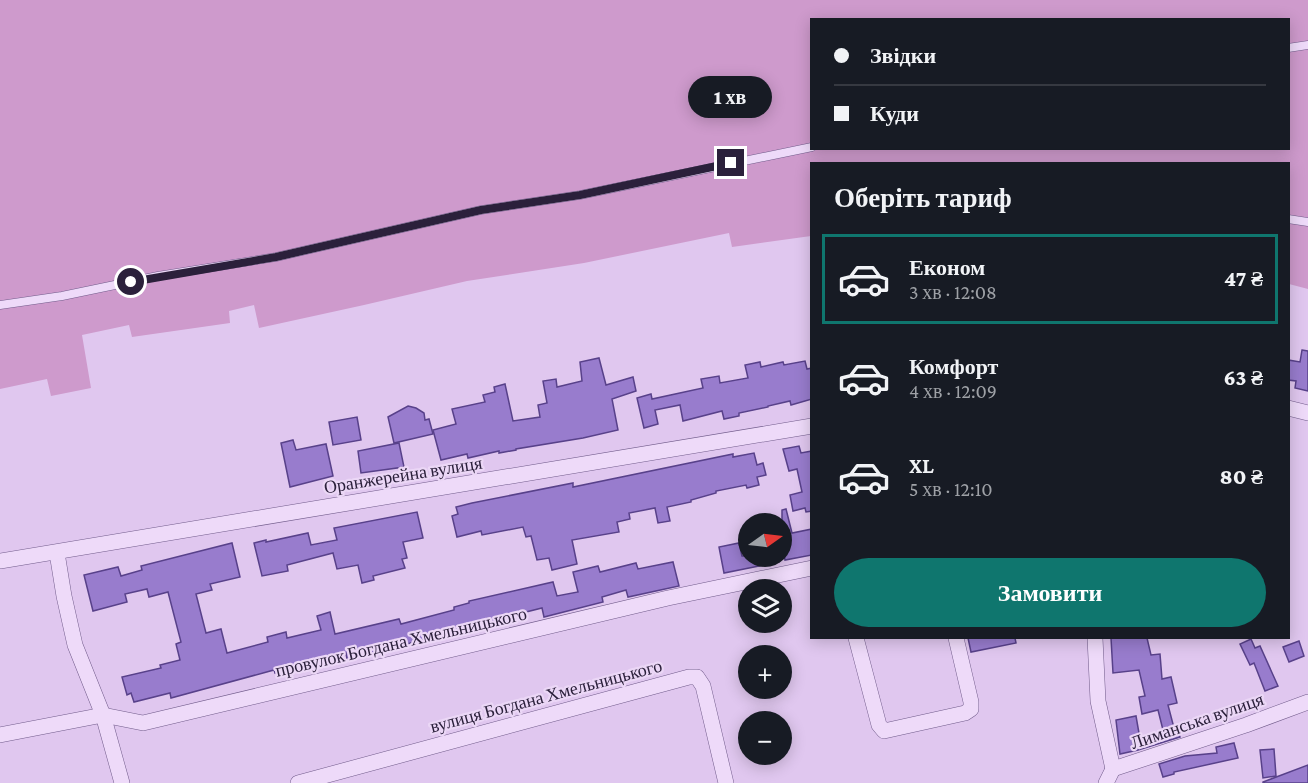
<!DOCTYPE html>
<html lang="uk">
<head>
<meta charset="utf-8">
<style>
  :root { --surface:#171b24; --page:#242831; --text:#f1f3f6; --muted:#9ea1a6; --line:#363941; --accent:#0f766e }
  body { margin:0; font-family:"Crimson Pro",serif; background:var(--page); color:var(--text); height:100vh; display:flex; flex-direction:column; font-size:22px; white-space:nowrap }
  * { box-sizing:border-box; margin:0 }
  p { font-size:20px; color:var(--muted) }
  .icon { flex:none; width:33px; height:33px; fill:none; stroke:currentColor; stroke-width:2; stroke-linecap:round; stroke-linejoin:round }
  .map { position:relative; flex:1; overflow:hidden }
  .side { position:absolute; left:810px; top:162px; width:480px; height:477px; display:flex; flex-direction:column; background:var(--surface); border-radius:0px; box-shadow:0 3px 15px #0003 }
  .side>* { flex:none }
  .hud { position:absolute; left:810px; top:18px; width:480px; height:132px; border-radius:0px; box-shadow:0 3px 15px #0003; display:grid; align-content:center; height:132px; padding:0 24px; background:var(--surface) }
  .needle { width:39px; rotate:76deg }
  .fabs { position:absolute; left:738px; top:513px; display:grid; gap:12px }
  .fabs a { display:grid; place-items:center; width:54px; height:54px; border-radius:50%; background:var(--surface); box-shadow:0 3px 15px #0003; font-size:30px }
  .end { position:absolute; width:27px; height:27px; margin:-14px; border:8px solid #2b203b; background:#fff; box-shadow:0 0 0 3px #fff }
  .from { border-radius:50% }
  .bubble { position:absolute; height:42px; border-radius:21px; background:var(--surface); box-shadow:0 3px 15px #0003; font-size:20px; font-weight:800; line-height:42px; text-align:center }
  .hud b { display:flex; align-items:center; gap:21px; height:57px; font-size:22px }
  .hud b+b { border-top:2px solid var(--line) }
  .hud i { width:15px; height:15px; background:var(--text) }
  ul { padding:0; list-style:none }
  li { display:flex; align-items:center; gap:18px; height:90px; margin:0 12px 9px; padding:0 12px; border:3px solid transparent; border-radius:0px }
  li div { flex:1 }
  li b { display:block; font-size:22px }
  li em { font-style:normal; font-weight:800 }
  li.selected { border-color:var(--accent) }
  li>.icon { width:54px; height:54px; stroke-width:1.5 }
  h2 { padding:0 24px; font-size:27px; line-height:72px }
  .button { display:flex; gap:12px; margin-top:auto; padding:12px 24px }
  .button a { flex:1; height:69px; border-radius:36px; background:var(--accent); color:#fff; font-size:24px; font-weight:800; line-height:69px; text-align:center }
  .map>svg:first-child { display:block }
  .green { fill:#ce9acc; fill-rule:evenodd }
  .building { fill:#987ccd; stroke:#58418a; stroke-width:1.5 }
  .lines { fill:none; stroke-linecap:round; stroke-linejoin:round }
  .service-casing { stroke:#715c8b; stroke-width:9 }
  .minor-casing { stroke:#715c8b; stroke-width:16 }
  .service { stroke:#eedaf9; stroke-width:8 }
  .minor { stroke:#eedaf9; stroke-width:15 }
  .route { stroke:#2b203b; stroke-width:8 }
  .labels { text-anchor:middle; dominant-baseline:central; stroke-width:4.5; stroke-linejoin:round; paint-order:stroke }
  .street-label { font-size:18px; fill:#2b203b; stroke:#ebd7f6 }
</style>
</head>
<body>
<div class="map">
<svg width="1308" height="783" viewBox="0 0 1308 783">
  <rect width="100%" height="100%" fill="#e0c7ef"/>
  <path class="green" d="M0 0H1308V289L1289 284 1288 164H812L811 236 732 247 729 233 584 263 467 281 364 305 259 328 254 305 229 311 230 323 132 337 129 325 82 335 91 388 51 396 47 379 0 389ZM812 20H1288V148H812Z"/>
  <g class="building">
    <path d="M1302 350 1308 351V391L1295 388 1296 381 1288 380V360L1300 362Z"/>
    <path d="M599 358 606 385 633 377 636 391 612 399 618 430 583 438 516 449V450L499 453V451L468 458 467 454 441 460 433 430 456 424 452 409 485 402 483 395 495 392 494 387 505 384 513 421 540 417 538 405 547 403 543 381 556 379 557 387 582 381 580 362Z"/>
    <path d="M805 361 807 369 812 368V399L791 405 790 401 768 406V407L739 413V416L724 419 722 411 683 421 680 405 655 410 658 424 644 428 637 398 651 394 652 399 703 388 701 379 719 376 720 383 748 378 745 365 760 362 761 367 783 362 784 365Z"/>
    <path d="M408 406 416 408 424 413 425 420 429 419 433 434 394 443 388 417Z"/>
    <path d="M357 417 361 440 333 445 329 422Z"/>
    <path d="M293 440 296 450 326 444 333 476 290 487 281 443Z"/>
    <path d="M399 443 404 467 361 473 358 451Z"/>
    <path d="M799 446 801 453 812 451V511L806 512 805 508 793 511 790 495 802 492 797 469 789 471 783 449Z"/>
    <path d="M754 453 757 465 763 463 766 475 757 477 759 485 747 488 746 485 716 491V493L691 500V502L667 507 670 521 658 523 655 508 629 513 630 519 617 522 619 532 572 540 577 564 552 570 549 558 537 560 531 536 526 537 523 527 482 535 481 531 457 537 452 516 458 514 456 507 472 503 573 483V487L733 454V457Z"/>
    <path d="M786 509 792 533 812 529V555L785 560 782 543V510Z"/>
    <path d="M417 512 423 538 403 542 407 558 402 559 405 568 373 576 374 580 362 583 358 565 337 569 333 553 287 565 288 571 262 576 254 543 266 540V542L308 533 311 545 337 540 334 528Z"/>
    <path d="M232 543 240 577 210 584 212 590 196 594 206 633 221 629 227 653 268 642 267 637 286 632 287 638 321 630 317 616 330 612 335 634 399 619 401 624 454 610V607L469 603V601L553 582 557 596 578 592 573 572 598 566 600 572 636 563 638 569 673 562 679 586 628 597 626 590 602 597 603 602 544 617 542 608 514 615 515 621 460 635 459 631 347 659 346 653H342L303 662 294 665V668L275 673 274 670 171 698 170 693 134 702 131 693 127 695 122 677 161 668 160 665 180 660 176 644 181 642 168 592 149 597 147 589 125 594 127 602 93 611 84 575 118 567 121 576 142 570 141 566Z"/>
    <path d="M739 543 742 556H778L779 562 724 573 719 547Z"/>
    <path d="M968 638H1015L1016 643 971 652Z"/>
    <path d="M1111 638H1147L1151 655 1160 654 1162 679 1171 677 1177 703 1168 705 1174 728H1177L1180 737 1138 750 1120 754 1116 720 1136 716 1140 739 1164 734 1158 710 1142 714 1139 697 1145 696 1139 670 1113 673Z"/>
    <path d="M1251 639 1255 648 1260 646 1278 686 1265 691 1254 663 1250 665 1240 644Z"/>
    <path d="M1299 641 1304 656 1289 662 1283 647Z"/>
    <path d="M1234 743 1238 758 1174 772V774L1163 777 1159 764 1185 756 1217 753 1216 747Z"/>
    <path d="M1274 749 1276 776 1263 778 1260 750Z"/>
    <path d="M1308 765V783H1263V782Z"/>
  </g>
  <g class="lines">
    <g class="service-casing">
      <g id="service">
        <path d="M1288 48 1308 45"/>
        <path d="M1288 219 1308 222"/>
        <path d="M0 305 62 296 158 276 276 257 481 210 580 195 812 147"/>
      </g>
    </g>
    <g class="minor-casing">
      <g id="minor">
        <path d="M1288 408 1308 413"/>
        <path d="M57 553 64 596 75 645 103 715 122 783"/>
        <path d="M0 561 812 426"/>
        <path d="M856 638 879 725 884 731 965 713 971 709V702L956 638"/>
        <path d="M1095 638 1098 701 1113 769"/>
        <path d="M0 735 103 715 143 723 668 598 812 568"/>
        <path d="M298 783 689 677H697L703 686 726 783"/>
        <path d="M1106 783 1113 769 1246 725 1308 702"/>
      </g>
    </g>
    <use href="#service" class="service"/>
    <use href="#minor" class="minor"/>
  </g>
  <g class="lines">
    <path class="route" d="M131 282 276 257 481 210 580 195 731 163"/>
  </g>
  <g class="labels">
    <g class="street-label">
      <text transform="translate(403 475) rotate(-9)">Оранжерейна вулиця</text>
      <text transform="translate(401 642) rotate(-13)">провулок Богдана Хмельницького</text>
      <text transform="translate(546 696) rotate(-15)">вулиця Богдана Хмельницького</text>
      <text transform="translate(1197 721) rotate(-19)">Лиманська вулиця</text>
    </g>
  </g>
</svg>
<div class="fabs">
<a><svg class="needle" viewBox="-14 -14 28 28"><path d="M0-13l5 13h-10z" fill="#e53935"/><path d="M0 13l5-13h-10z" fill="#9ea1a6"/></svg></a>
<a><svg class="icon" aria-label="layers" viewBox="0 0 24 24"><path d="M12 4l9 5-9 5-9-5zM3 14l9 5 9-5"/></svg></a>
<a>+</a>
<a>−</a>
</div>
<i class="end from" style="left:131px;top:282px"></i>
<i class="end" style="left:731px;top:163px"></i>
<div class="bubble" style="left:688px;top:76px;width:84px">1 хв</div>
<div class="hud">
<b><i class="from"></i>Звідки</b>
<b><i></i>Куди</b>
</div>
<section class="side">
<h2>Оберіть тариф</h2>
<ul>
<li class="selected"><svg class="icon" aria-label="car" viewBox="0 0 24 24"><path d="M5 17H2v-5l4-1 3-4h7l3 4 3 1v5h-3M9 17h6M6 11h13"/><circle cx="7" cy="17" r="2"/><circle cx="17" cy="17" r="2"/></svg><div><b>Економ</b><p>3 хв · 12:08</p></div><em>47 ₴</em></li>
<li><svg class="icon" aria-label="car" viewBox="0 0 24 24"><path d="M5 17H2v-5l4-1 3-4h7l3 4 3 1v5h-3M9 17h6M6 11h13"/><circle cx="7" cy="17" r="2"/><circle cx="17" cy="17" r="2"/></svg><div><b>Комфорт</b><p>4 хв · 12:09</p></div><em>63 ₴</em></li>
<li><svg class="icon" aria-label="car" viewBox="0 0 24 24"><path d="M5 17H2v-5l4-1 3-4h7l3 4 3 1v5h-3M9 17h6M6 11h13"/><circle cx="7" cy="17" r="2"/><circle cx="17" cy="17" r="2"/></svg><div><b>XL</b><p>5 хв · 12:10</p></div><em>80 ₴</em></li>
</ul>
<div class="button"><a>Замовити</a></div>
</section>
</div>
</body>
</html>
